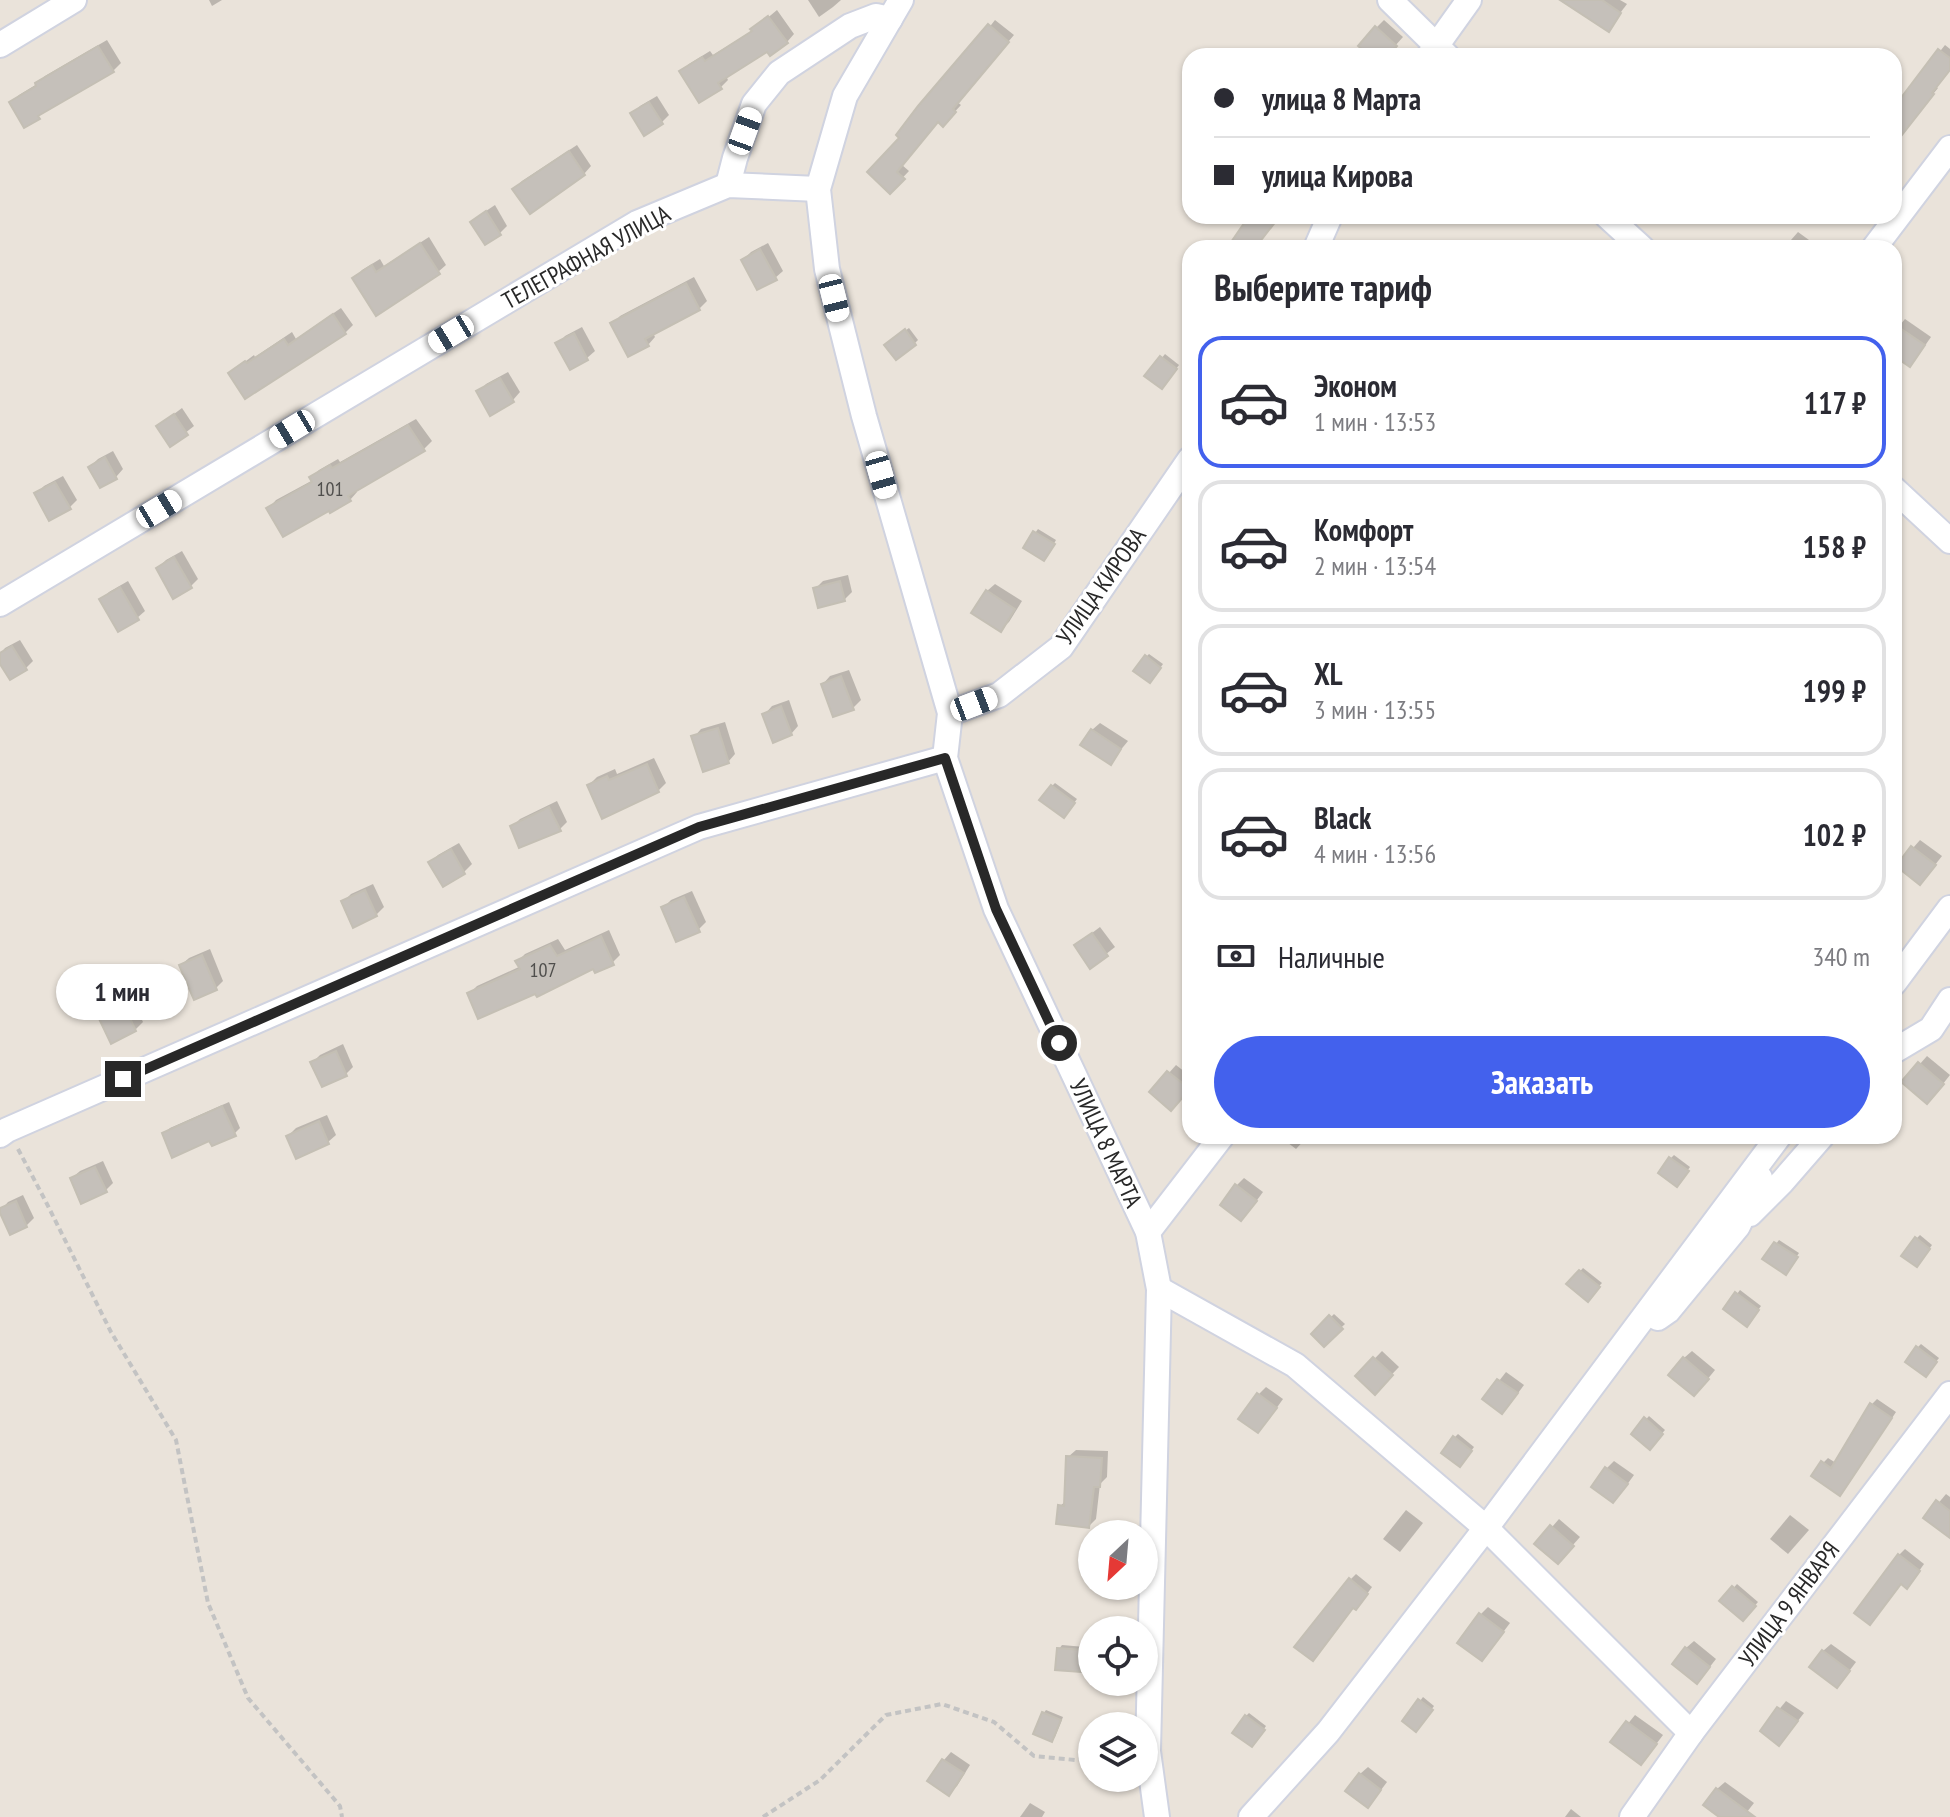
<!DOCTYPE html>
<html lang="ru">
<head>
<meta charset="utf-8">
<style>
  :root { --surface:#fff; --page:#f2f2f3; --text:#2b2b33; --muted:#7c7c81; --line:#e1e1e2; --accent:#4361ed }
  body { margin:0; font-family:"PT Sans Narrow",sans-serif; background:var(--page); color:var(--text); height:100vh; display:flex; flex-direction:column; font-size:30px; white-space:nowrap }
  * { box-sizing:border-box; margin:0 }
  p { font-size:26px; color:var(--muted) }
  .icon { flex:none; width:44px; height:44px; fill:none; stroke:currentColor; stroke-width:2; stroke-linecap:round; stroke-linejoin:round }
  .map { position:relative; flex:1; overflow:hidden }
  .drawer { position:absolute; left:1182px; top:240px; width:720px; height:904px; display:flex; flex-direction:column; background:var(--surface); border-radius:24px; box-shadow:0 2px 6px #0004 }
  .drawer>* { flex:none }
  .top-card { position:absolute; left:1182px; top:48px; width:720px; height:176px; border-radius:24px; box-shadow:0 2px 6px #0004; display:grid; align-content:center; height:176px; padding:0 32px; background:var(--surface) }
  .needle { width:52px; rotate:206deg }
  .fabs { position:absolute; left:1078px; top:1520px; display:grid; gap:16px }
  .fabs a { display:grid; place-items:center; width:80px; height:80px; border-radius:50%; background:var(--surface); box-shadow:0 2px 6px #0004; font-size:40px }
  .end { position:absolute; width:36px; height:36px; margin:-18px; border:10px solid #282828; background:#fff; box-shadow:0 0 0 4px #fff }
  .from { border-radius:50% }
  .bubble { position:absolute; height:56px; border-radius:28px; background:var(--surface); box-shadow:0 2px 6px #0004; font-size:26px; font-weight:800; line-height:56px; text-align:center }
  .car { position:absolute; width:24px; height:48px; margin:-24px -12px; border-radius:10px; box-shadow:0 0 6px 2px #0007; background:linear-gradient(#fff 24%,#345 0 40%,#fff 0 76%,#345 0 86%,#fff 0) }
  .top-card b { display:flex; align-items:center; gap:28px; height:76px; font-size:30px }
  .top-card b+b { border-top:2px solid var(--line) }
  .top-card i { width:20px; height:20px; background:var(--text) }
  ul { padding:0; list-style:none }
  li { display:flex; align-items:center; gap:24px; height:132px; margin:0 16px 12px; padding:0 16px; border:4px solid var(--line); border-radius:24px }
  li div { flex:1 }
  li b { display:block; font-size:30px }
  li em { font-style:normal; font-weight:800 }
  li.current { border-color:var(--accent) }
  li>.icon { width:72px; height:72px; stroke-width:1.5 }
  h2 { padding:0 32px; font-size:36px; line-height:96px }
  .pay { display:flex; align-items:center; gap:20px; height:88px; padding:0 32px; font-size:30px }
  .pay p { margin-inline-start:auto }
  .cta { display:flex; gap:16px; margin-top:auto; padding:16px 32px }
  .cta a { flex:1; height:92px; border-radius:48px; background:var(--accent); color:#fff; font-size:32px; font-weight:800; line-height:92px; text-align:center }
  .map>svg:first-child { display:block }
  .shadow { fill:#0003 }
  .building { fill:#c5c0ba; stroke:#c4bfb4; stroke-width:2 }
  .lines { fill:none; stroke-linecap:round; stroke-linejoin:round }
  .minor-casing { stroke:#d0d3e0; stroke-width:28 }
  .path { stroke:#c3c3c3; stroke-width:4; stroke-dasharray:6 4; stroke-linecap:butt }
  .minor { stroke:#fff; stroke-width:24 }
  .route { stroke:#282828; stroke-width:10 }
  .labels { text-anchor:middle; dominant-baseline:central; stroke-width:6; stroke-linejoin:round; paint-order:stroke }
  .number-label { font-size:20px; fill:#4f4e4c }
  .street-label { font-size:24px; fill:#282828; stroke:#fff }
</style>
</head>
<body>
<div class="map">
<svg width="1950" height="1817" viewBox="0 0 1950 1817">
  <rect width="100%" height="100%" fill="#eae3da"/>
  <g class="shadow">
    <path d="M209 0H222L212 6Z"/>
    <path d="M808 0H841L833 7 819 17Z"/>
    <path d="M1582 0H1620L1627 4 1608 29Z"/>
    <path d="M777 10 794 34 787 42 768 49 726 76 728 80 721 87 682 72 689 64 710 51 713 55 752 31Z"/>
    <path d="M995 20 1014 35 957 102 961 105 949 118 938 120 902 165 909 171 890 191 902 138Z"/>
    <path d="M1384 20 1403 37 1386 56H1373L1376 28Z"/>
    <path d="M107 40 121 63 113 71 46 110 38 117 11 102 19 95 37 84 45 76Z"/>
    <path d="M1945 45 1950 49V69L1936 87 1938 88 1904 130 1894 131V99L1899 103Z"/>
    <path d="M657 96 669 115 662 122 633 114 640 106Z"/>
    <path d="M577 145 591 166 584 174 514 189 522 181Z"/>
    <path d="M495 205 507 226 500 233 472 222 480 215Z"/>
    <path d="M1798 232 1820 248H1784Z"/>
    <path d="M429 237 446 265 438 272 355 278 362 270 380 259 384 266Z"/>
    <path d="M768 243 783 271 775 278 743 260 751 252Z"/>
    <path d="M694 277 707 301 699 309 653 333 655 337 648 345 613 324 620 316Z"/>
    <path d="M341 308 353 325 345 333 230 373 254 355 255 357 292 332 296 339Z"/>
    <path d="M1905 319 1931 337 1917 357 1894 354V332Z"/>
    <path d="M582 327 595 351 587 358 558 344 565 336Z"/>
    <path d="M909 328 918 340 915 343 890 342Z"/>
    <path d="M1165 354 1179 365 1165 384 1147 376Z"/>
    <path d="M508 372 520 392 513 400 479 392 486 384Z"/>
    <path d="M182 408 194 426 170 445 158 426Z"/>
    <path d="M416 419 432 441 424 449 356 489 357 492 350 500 269 508 276 500 313 480 312 477 319 470 338 459 340 462Z"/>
    <path d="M113 451 123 469 116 477 90 467 98 459Z"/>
    <path d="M63 476 77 500 69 508 36 494 44 486Z"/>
    <path d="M1038 529 1056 540 1047 556 1025 547Z"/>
    <path d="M182 551 198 579 191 586 158 568 166 560Z"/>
    <path d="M848 575 852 592 844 600 815 589 823 581Z"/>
    <path d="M128 581 145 611 137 618 102 600 109 592Z"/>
    <path d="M995 584 1022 601 1009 622 1001 629 987 591Z"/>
    <path d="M20 640 33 661 25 669 0 660V654L5 648Z"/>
    <path d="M1149 654 1163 664 1153 678 1146 657Z"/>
    <path d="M849 670 861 700 853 708 823 684 830 676Z"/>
    <path d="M789 700 798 726 791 734 765 714 772 706Z"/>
    <path d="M725 722 735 754 728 762 694 737 701 729Z"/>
    <path d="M1100 723 1128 741 1110 763 1092 730Z"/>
    <path d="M654 758 666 783 658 791 589 785 597 777 615 769 617 774Z"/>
    <path d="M1055 783 1077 799 1066 813 1052 786Z"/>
    <path d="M557 801 567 822 560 829 512 827 520 819Z"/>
    <path d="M1920 840 1942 856 1928 874 1913 848Z"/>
    <path d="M459 843 472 864 464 872 444 884 431 862 438 855Z"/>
    <path d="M373 884 384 907 376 915 343 902 351 894Z"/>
    <path d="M692 891 706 922 698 930 663 908 671 900Z"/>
    <path d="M1100 927 1115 947 1091 966 1076 945Z"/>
    <path d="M609 930 620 955 612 963 594 967 535 991 469 994 477 986 521 966 518 961 525 954 558 939 565 950Z"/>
    <path d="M210 949 223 981 216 988 181 965 189 958Z"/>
    <path d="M127 988 143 1022 135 1030 95 1007 103 999Z"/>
    <path d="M343 1044 353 1067 346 1074 313 1062 320 1055Z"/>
    <path d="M1927 1056 1950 1075 1935 1094 1904 1082Z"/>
    <path d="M1176 1065 1190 1076V1087L1178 1101 1152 1092Z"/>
    <path d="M229 1102 240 1128 234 1134 210 1138 164 1134 170 1128Z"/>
    <path d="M327 1115 336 1135 328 1142 288 1136 296 1128Z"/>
    <path d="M1279 1136H1308L1296 1149Z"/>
    <path d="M1674 1155 1690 1167 1680 1181 1671 1158Z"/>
    <path d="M103 1161 113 1183 106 1190 72 1178 80 1171Z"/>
    <path d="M1244 1178 1263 1192 1249 1211 1236 1186Z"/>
    <path d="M23 1195 34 1218 26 1226 1 1210 8 1202Z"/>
    <path d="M1920 1235 1932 1245 1920 1262 1917 1238Z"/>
    <path d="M1779 1240 1799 1253 1788 1269 1765 1259Z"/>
    <path d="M1583 1268 1602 1283 1587 1299 1569 1284Z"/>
    <path d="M1740 1290 1761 1306 1750 1321 1726 1309Z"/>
    <path d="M1334 1314 1345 1324 1324 1344 1314 1334Z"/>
    <path d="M1921 1344 1939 1358 1929 1371 1918 1347Z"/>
    <path d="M1382 1351 1399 1367 1375 1392 1358 1376Z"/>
    <path d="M1692 1351 1715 1370 1702 1386 1684 1358Z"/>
    <path d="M1506 1372 1524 1385 1510 1404 1485 1399Z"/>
    <path d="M1266 1387 1283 1399 1266 1423 1258 1395Z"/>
    <path d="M1877 1399 1896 1412 1845 1489 1823 1463 1828 1458 1836 1463 1872 1404Z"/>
    <path d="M1649 1416 1665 1430 1650 1447 1634 1433Z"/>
    <path d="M1458 1434 1474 1447 1463 1462 1454 1438Z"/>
    <path d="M1076 1450 1108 1451 1107 1477 1100 1484 1096 1519 1089 1526 1060 1506 1066 1501 1068 1457Z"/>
    <path d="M1614 1461 1634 1475 1621 1493 1607 1468Z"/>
    <path d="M1946 1494 1950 1497V1533L1926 1518Z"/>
    <path d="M1406 1510 1423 1523 1400 1552 1383 1539Z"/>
    <path d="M1790 1515 1809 1530 1788 1554 1770 1539Z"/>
    <path d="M1559 1519 1580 1537 1565 1554 1552 1527Z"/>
    <path d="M1905 1549 1924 1564 1912 1581 1899 1555Z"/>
    <path d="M1356 1574 1372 1587 1362 1601 1350 1580Z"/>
    <path d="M1737 1584 1758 1602 1743 1619 1722 1601Z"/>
    <path d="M1488 1607 1510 1623 1489 1651 1481 1614Z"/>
    <path d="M1694 1641 1716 1659 1705 1673 1686 1648Z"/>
    <path d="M1831 1644 1856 1662 1844 1678 1823 1651Z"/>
    <path d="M1062 1645 1085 1647 1084 1667 1080 1670 1059 1649Z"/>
    <path d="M1423 1697 1434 1706 1419 1726 1420 1701Z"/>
    <path d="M1786 1701 1804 1713 1787 1735 1762 1730Z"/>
    <path d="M1046 1710 1063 1717 1055 1737 1052 1740 1043 1714Z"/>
    <path d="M1249 1713 1266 1726 1255 1742 1246 1716Z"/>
    <path d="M1635 1715 1663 1735 1648 1755 1613 1742Z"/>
    <path d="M951 1752 970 1765 957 1786 949 1793 930 1781 944 1760Z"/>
    <path d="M1368 1767 1387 1782 1375 1798 1360 1774Z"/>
    <path d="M1725 1782 1754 1803 1743 1817H1723L1717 1789Z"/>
    <path d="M1030 1803 1045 1812 1042 1817H1020Z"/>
    <path d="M1571 1809 1581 1817H1565Z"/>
  </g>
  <g class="building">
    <path d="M1560 0H1602L1621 13 1609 32Z"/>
    <path d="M768 16 788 43 770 56 767 52 718 83 722 89 699 103 679 71 702 57 705 61 752 31 750 29Z"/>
    <path d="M988 24 1009 42 953 109 956 112 943 127 938 122 897 172 905 179 890 194 867 172 899 138 896 135 918 106Z"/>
    <path d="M1375 26 1397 46 1388 56H1370L1358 46Z"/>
    <path d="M98 46 114 72 38 116 40 119 24 128 9 102 36 86 35 83Z"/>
    <path d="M1938 49 1950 58V70L1932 93 1934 94 1894 145V107Z"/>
    <path d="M649 102 663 124 644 136 630 113Z"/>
    <path d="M569 151 585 175 530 214 512 189Z"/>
    <path d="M486 211 501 235 485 245 470 222Z"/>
    <path d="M1249 216H1280L1255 248H1227Z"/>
    <path d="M420 243 440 274 376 316 352 278 372 265 376 272Z"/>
    <path d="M760 249 777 280 757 290 741 260Z"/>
    <path d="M686 283 700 310 645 339 649 346 628 357 610 323Z"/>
    <path d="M333 314 346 334 245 399 228 373 245 361 247 363 284 339 288 345Z"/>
    <path d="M1894 324 1925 345 1910 367 1894 356Z"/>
    <path d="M905 329 916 345 896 360 884 345Z"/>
    <path d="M574 333 588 360 570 370 555 343Z"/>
    <path d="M1160 356 1177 369 1162 389 1144 376Z"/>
    <path d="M500 378 514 402 490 416 476 391Z"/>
    <path d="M174 414 188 435 170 447 156 426Z"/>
    <path d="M408 425 425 451 348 496 351 501 330 513 329 511 283 537 266 508 312 482 309 477 330 465 332 468Z"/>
    <path d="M105 457 117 479 100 488 88 467Z"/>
    <path d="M55 482 71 509 49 521 34 493Z"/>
    <path d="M1033 531 1055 544 1044 561 1023 548Z"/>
    <path d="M174 557 192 588 173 599 156 568Z"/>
    <path d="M840 581 845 601 818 608 813 588Z"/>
    <path d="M120 587 139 620 118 632 99 599Z"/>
    <path d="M986 590 1015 609 1001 632 971 613Z"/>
    <path d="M12 646 27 670 10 680 0 664V653Z"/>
    <path d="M1145 655 1161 668 1150 683 1133 671Z"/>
    <path d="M841 676 854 710 833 717 821 684Z"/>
    <path d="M781 706 792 735 773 743 762 714Z"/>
    <path d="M718 728 729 763 703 772 691 736Z"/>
    <path d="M1091 729 1121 749 1111 765 1080 745Z"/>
    <path d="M647 764 659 792 602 819 587 785 607 776 609 780Z"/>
    <path d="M1051 785 1075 803 1064 818 1039 800Z"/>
    <path d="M549 807 561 831 519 848 510 826Z"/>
    <path d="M1911 846 1936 865 1920 885 1896 866Z"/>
    <path d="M451 849 465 874 443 887 428 862Z"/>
    <path d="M365 890 377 916 353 928 341 901Z"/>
    <path d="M684 897 700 932 676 942 661 907Z"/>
    <path d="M1092 933 1108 956 1090 969 1074 945Z"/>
    <path d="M601 936 614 965 595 973 593 969 537 997 535 994 478 1019 467 993 520 969 515 961 550 945 557 956Z"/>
    <path d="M202 955 217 990 194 1000 179 965Z"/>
    <path d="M119 994 136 1031 111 1044 93 1006Z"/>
    <path d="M336 1051 347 1076 322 1087 310 1062Z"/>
    <path d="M1918 1062 1944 1084 1927 1104 1901 1082Z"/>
    <path d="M1167 1071 1190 1089 1171 1111 1149 1092Z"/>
    <path d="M222 1106 236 1136 212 1146 209 1141 172 1158 162 1133Z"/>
    <path d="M319 1121 329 1144 296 1159 286 1136Z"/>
    <path d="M1669 1157 1689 1171 1677 1187 1658 1173Z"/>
    <path d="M95 1167 107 1192 81 1204 70 1178Z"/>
    <path d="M1235 1184 1257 1201 1241 1221 1220 1205Z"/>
    <path d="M16 1201 27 1227 10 1235 0 1213V1208Z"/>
    <path d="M1915 1237 1930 1249 1917 1267 1901 1256Z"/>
    <path d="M1774 1242 1798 1257 1786 1275 1762 1259Z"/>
    <path d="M1579 1270 1600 1287 1588 1302 1566 1284Z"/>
    <path d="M1735 1292 1759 1310 1747 1327 1723 1309Z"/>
    <path d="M1329 1315 1343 1329 1324 1347 1311 1334Z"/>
    <path d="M1916 1346 1937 1362 1926 1377 1905 1362Z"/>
    <path d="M1373 1357 1393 1375 1375 1395 1355 1376Z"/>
    <path d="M1683 1357 1709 1379 1694 1396 1668 1375Z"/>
    <path d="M1497 1379 1518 1393 1502 1414 1482 1399Z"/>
    <path d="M1257 1393 1277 1408 1258 1433 1238 1419Z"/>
    <path d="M1870 1403 1892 1418 1840 1496 1811 1476 1821 1461 1831 1468Z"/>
    <path d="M1644 1417 1663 1434 1650 1450 1631 1434Z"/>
    <path d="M1453 1436 1472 1451 1460 1467 1441 1453Z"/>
    <path d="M1066 1456 1102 1458 1100 1487H1094L1089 1528 1056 1524 1058 1505 1064 1506Z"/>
    <path d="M1605 1467 1628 1484 1613 1503 1591 1487Z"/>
    <path d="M1936 1500 1950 1511V1538L1923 1518Z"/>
    <path d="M1550 1525 1574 1546 1558 1564 1534 1544Z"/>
    <path d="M1898 1554 1920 1571 1907 1589 1901 1584 1870 1625 1854 1613Z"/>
    <path d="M1349 1578 1368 1594 1356 1610 1353 1608 1313 1661 1294 1647Z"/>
    <path d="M1732 1586 1756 1606 1743 1621 1719 1601Z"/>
    <path d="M1479 1613 1504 1632 1482 1661 1457 1643Z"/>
    <path d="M1685 1647 1710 1667 1697 1684 1672 1664Z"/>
    <path d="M1057 1648 1083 1650 1081 1672 1055 1670Z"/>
    <path d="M1822 1650 1850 1671 1837 1688 1809 1667Z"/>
    <path d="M1418 1699 1433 1710 1416 1732 1402 1721Z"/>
    <path d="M1777 1707 1798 1721 1779 1746 1760 1731Z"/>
    <path d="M1042 1712 1061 1720 1052 1742 1033 1734Z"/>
    <path d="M1245 1715 1265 1730 1252 1747 1232 1733Z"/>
    <path d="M1626 1721 1657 1744 1641 1765 1610 1742Z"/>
    <path d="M942 1759 964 1773 949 1796 927 1781Z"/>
    <path d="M1359 1773 1381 1790 1368 1808 1345 1791Z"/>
    <path d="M1716 1788 1755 1817H1719L1703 1805Z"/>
  </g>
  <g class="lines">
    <g class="minor-casing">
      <g id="minor">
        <path d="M901 0 845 96 818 189 827 269 864 416 950 713 945 758 996 909 1148 1232 1159 1289 1148 1751 1157 1817"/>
        <path d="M1390 0 1447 56"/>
        <path d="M0 45 74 0"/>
        <path d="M1429 56 1469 0"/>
        <path d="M728 185 735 158 754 104 779 73 850 26 876 16 890 19"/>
        <path d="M1607 216 1642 248"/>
        <path d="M1316 248 1330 216"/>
        <path d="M1874 248 1950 148"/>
        <path d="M1894 489 1950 541"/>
        <path d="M0 604 637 223 728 185 818 189"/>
        <path d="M950 713 999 695 1061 647 1190 459"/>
        <path d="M1894 983 1950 908"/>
        <path d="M1894 1051 1931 1029 1950 1000"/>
        <path d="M0 1135 7 1130 699 827 945 758"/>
        <path d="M1750 1214 1782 1182 1822 1136"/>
        <path d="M1148 1232 1222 1136"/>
        <path d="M1159 1289 1295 1365 1486 1528 1691 1733"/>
        <path d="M1658 1318 1668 1311 1738 1226 1760 1178"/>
        <path d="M1251 1817 1328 1732 1486 1528 1779 1136"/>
        <path d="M1632 1817 1691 1733 1950 1394"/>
      </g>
    </g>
    <g class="path">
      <path d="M18 1149 45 1200 111 1332 176 1440 208 1603 248 1698 340 1806 342 1817"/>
      <path d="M763 1817 820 1780 886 1715 942 1704 994 1722 1034 1756 1075 1760 1092 1758"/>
    </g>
    <use href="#minor" class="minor"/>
  </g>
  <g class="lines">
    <path class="route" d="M123 1079 699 827 945 758 996 909 1059 1043"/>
  </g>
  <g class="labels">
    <g class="number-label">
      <text x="330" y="489">101</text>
      <text x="543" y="970">107</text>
    </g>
    <g class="street-label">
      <text transform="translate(586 257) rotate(-29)">ТЕЛЕГРАФНАЯ УЛИЦА</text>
      <text transform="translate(1101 586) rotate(-55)">УЛИЦА КИРОВА</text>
      <text transform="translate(1106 1143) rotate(65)">УЛИЦА 8 МАРТА</text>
      <text transform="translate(1789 1604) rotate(-53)">УЛИЦА 9 ЯНВАРЯ</text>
    </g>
  </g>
</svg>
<div class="fabs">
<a><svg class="needle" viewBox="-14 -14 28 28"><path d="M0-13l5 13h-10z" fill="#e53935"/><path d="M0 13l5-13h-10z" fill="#7c7c81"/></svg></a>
<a><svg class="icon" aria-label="locate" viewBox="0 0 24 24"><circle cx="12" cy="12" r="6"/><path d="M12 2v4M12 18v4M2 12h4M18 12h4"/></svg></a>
<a><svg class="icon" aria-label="layers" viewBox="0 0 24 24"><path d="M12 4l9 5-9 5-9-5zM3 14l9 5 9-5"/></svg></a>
</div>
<i class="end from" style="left:1059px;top:1043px"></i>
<i class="end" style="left:123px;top:1079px"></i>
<div class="bubble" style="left:56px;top:964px;width:132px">1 мин</div>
<i class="car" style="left:745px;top:131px;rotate:20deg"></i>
<i class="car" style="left:834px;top:298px;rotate:166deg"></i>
<i class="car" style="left:451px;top:334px;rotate:239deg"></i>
<i class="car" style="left:292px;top:429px;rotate:239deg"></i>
<i class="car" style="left:881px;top:475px;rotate:164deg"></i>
<i class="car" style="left:159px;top:509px;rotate:59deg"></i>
<i class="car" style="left:974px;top:704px;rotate:69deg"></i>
<div class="top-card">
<b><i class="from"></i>улица 8 Марта</b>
<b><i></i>улица Кирова</b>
</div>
<section class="drawer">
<h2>Выберите тариф</h2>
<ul>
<li class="current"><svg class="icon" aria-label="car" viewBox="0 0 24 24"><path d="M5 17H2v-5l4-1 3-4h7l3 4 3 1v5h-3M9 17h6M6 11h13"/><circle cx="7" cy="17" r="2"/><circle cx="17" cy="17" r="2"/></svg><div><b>Эконом</b><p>1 мин · 13:53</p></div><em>117 ₽</em></li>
<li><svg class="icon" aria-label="car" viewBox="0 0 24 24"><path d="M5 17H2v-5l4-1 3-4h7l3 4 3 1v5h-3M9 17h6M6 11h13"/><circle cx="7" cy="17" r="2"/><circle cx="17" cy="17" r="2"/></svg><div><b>Комфорт</b><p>2 мин · 13:54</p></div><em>158 ₽</em></li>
<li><svg class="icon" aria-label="car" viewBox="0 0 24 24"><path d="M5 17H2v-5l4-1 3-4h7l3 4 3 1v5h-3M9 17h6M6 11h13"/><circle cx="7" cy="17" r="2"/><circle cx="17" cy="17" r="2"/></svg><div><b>XL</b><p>3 мин · 13:55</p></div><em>199 ₽</em></li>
<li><svg class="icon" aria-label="car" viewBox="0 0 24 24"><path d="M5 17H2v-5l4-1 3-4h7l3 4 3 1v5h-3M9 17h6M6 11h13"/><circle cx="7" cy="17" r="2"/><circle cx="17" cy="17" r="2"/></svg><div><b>Black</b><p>4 мин · 13:56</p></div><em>102 ₽</em></li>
</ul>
<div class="pay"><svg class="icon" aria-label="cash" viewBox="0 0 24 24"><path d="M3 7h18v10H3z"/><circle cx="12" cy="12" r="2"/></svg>Наличные<p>340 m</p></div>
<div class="cta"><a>Заказать</a></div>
</section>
</div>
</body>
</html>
